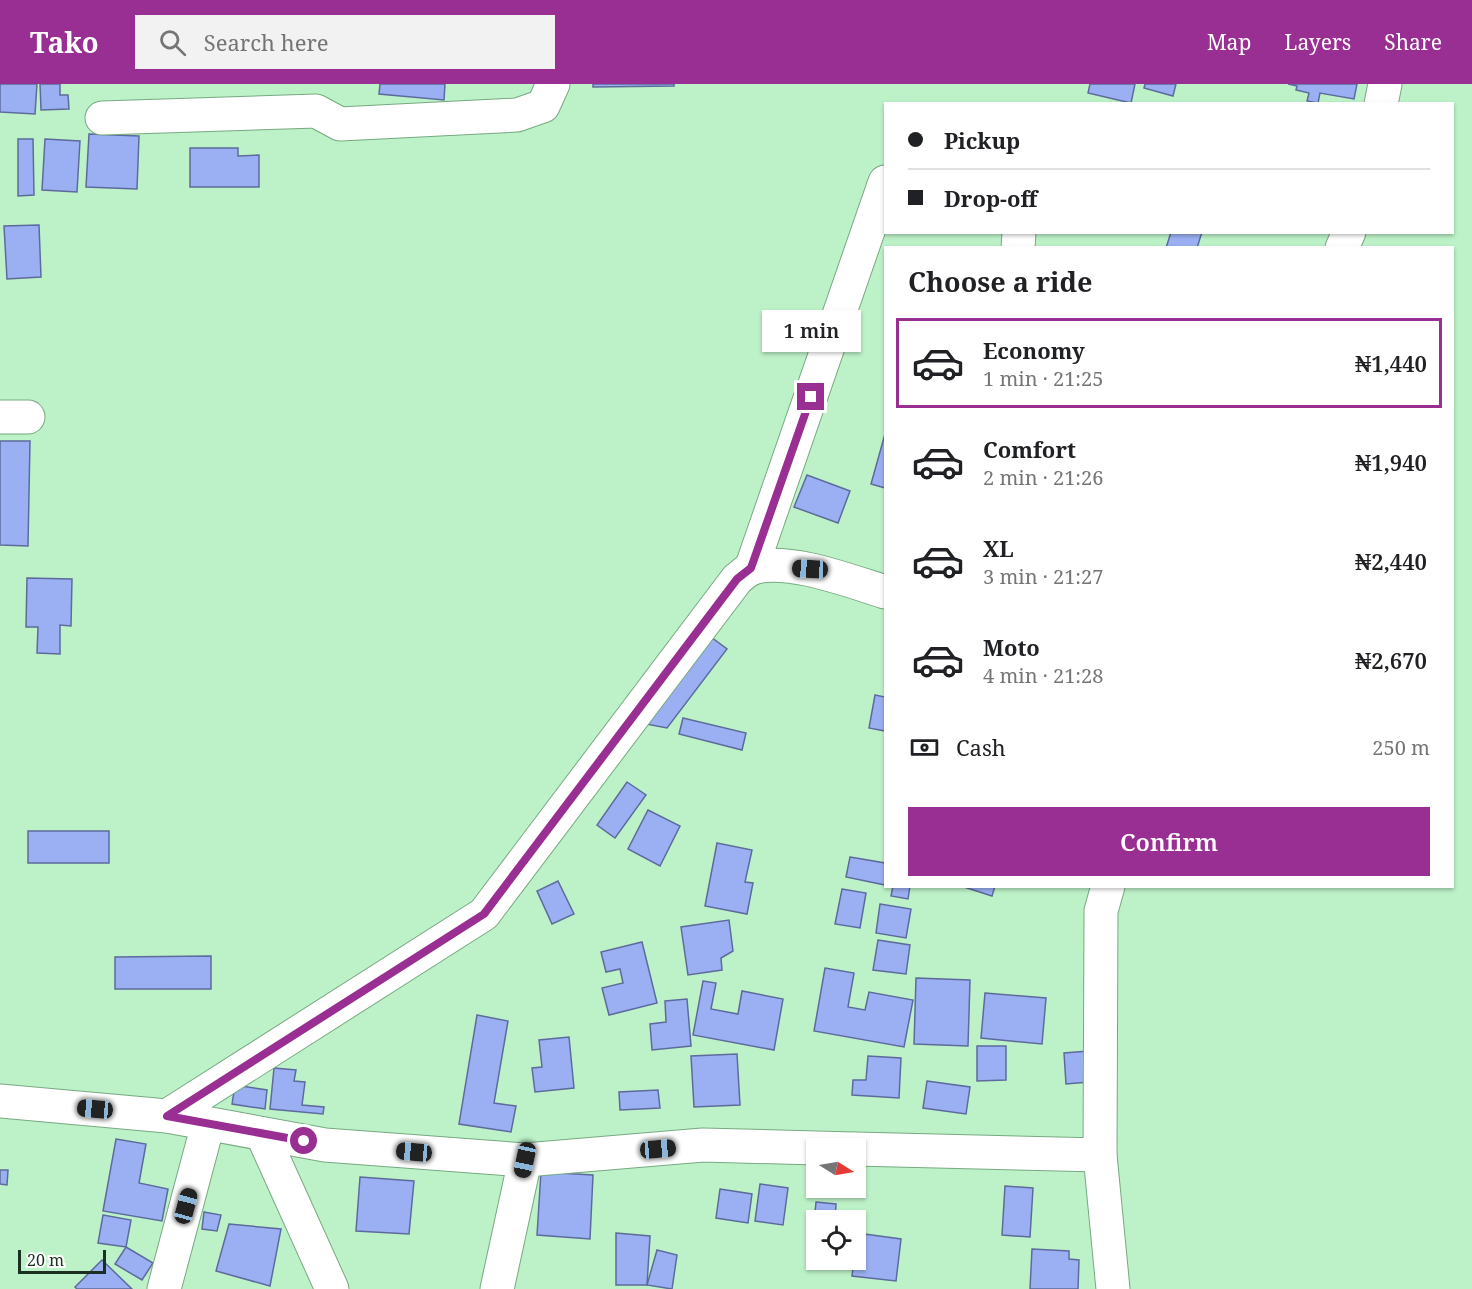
<!DOCTYPE html>
<html lang="en">
<head>
<meta charset="utf-8">
<style>
  :root { --surface:#fff; --page:#f2f2f2; --text:#202124; --muted:#757577; --line:#e0e0e0; --accent:#992f92 }
  body { margin:0; font-family:"Noto Serif",serif; background:var(--page); color:var(--text); height:100vh; display:flex; flex-direction:column; font-size:22px; white-space:nowrap }
  * { box-sizing:border-box; margin:0 }
  p { font-size:20px; color:var(--muted) }
  .icon { flex:none; width:33px; height:33px; fill:none; stroke:currentColor; stroke-width:2; stroke-linecap:round; stroke-linejoin:round }
  .map { position:relative; flex:1; overflow:hidden }
  .sheet { position:absolute; left:884px; top:162px; width:570px; height:642px; display:flex; flex-direction:column; background:var(--surface); border-radius:0px; box-shadow:0 2px 4px #0004 }
  .sheet>* { flex:none }
  .hud { position:absolute; left:884px; top:18px; width:570px; height:132px; border-radius:0px; box-shadow:0 2px 4px #0004; display:grid; align-content:center; height:132px; padding:0 24px; background:var(--surface) }
  .needle { width:39px; rotate:101deg }
  .fabs { position:absolute; left:806px; top:1054px; display:grid; gap:12px }
  .fabs a { display:grid; place-items:center; width:60px; height:60px; border-radius:0px; background:var(--surface); box-shadow:0 2px 4px #0004; font-size:30px }
  .scale { position:absolute; left:18px; bottom:15px; width:88px; box-sizing:border-box; padding-left:6px; border:3px solid #1b3020; border-top:0; font-size:16px; line-height:21px; white-space:nowrap; color:#1b3020; -webkit-text-stroke:4px #fff; paint-order:stroke }
  .end { position:absolute; width:27px; height:27px; margin:-14px; border:8px solid #992f92; background:#fff; box-shadow:0 0 0 3px #fff }
  .from { border-radius:50% }
  .bubble { position:absolute; height:42px; border-radius:0px; background:var(--surface); box-shadow:0 2px 4px #0004; font-size:20px; font-weight:600; line-height:42px; text-align:center }
  .car { position:absolute; width:18px; height:36px; margin:-18px -9px; border-radius:8px; box-shadow:0 0 4px 2px #0007; background:linear-gradient(#222 24%,#8ab4d8 0 40%,#222 0 76%,#8ab4d8 0 86%,#222 0) }
  .hud b { display:flex; align-items:center; gap:21px; height:57px; font-size:22px }
  .hud b+b { border-top:2px solid var(--line) }
  .hud i { width:15px; height:15px; background:var(--text) }
  ul { padding:0; list-style:none }
  li { display:flex; align-items:center; gap:18px; height:90px; margin:0 12px 9px; padding:0 12px; border:3px solid transparent; border-radius:0px }
  li div { flex:1 }
  li b { display:block; font-size:22px }
  li em { font-style:normal; font-weight:600 }
  li.selected { border-color:var(--accent) }
  li>.icon { width:54px; height:54px; stroke-width:1.5 }
  h2 { padding:0 24px; font-size:27px; line-height:72px }
  .pay { display:flex; align-items:center; gap:15px; height:66px; padding:0 24px; font-size:22px }
  .pay p { margin-inline-start:auto }
  .button { display:flex; gap:12px; margin-top:auto; padding:12px 24px }
  .button a { flex:1; height:69px; border-radius:0px; background:var(--accent); color:#fff; font-size:24px; font-weight:600; line-height:69px; text-align:center }
  header { display:flex; align-items:center; gap:36px; box-sizing:border-box; height:84px; padding:0 30px; background:var(--accent); color:#fff }
  header strong { font-size:28px }
  nav { display:flex; gap:33px; margin-inline-start:auto; font-size:21px }
  .search { width:420px; height:54px; background:var(--page); display:flex; align-items:center; gap:15px; box-sizing:border-box; padding:0 21px; border-radius:0px; color:var(--muted); font-size:22px }
  .map>svg:first-child { display:block }
  .building { fill:#9bb0f3; stroke:#5d6b9c; stroke-width:1.5 }
  .lines { fill:none; stroke-linecap:round; stroke-linejoin:round }
  .minor-casing { stroke:#77a982; stroke-width:35 }
  .minor { stroke:#fff; stroke-width:33 }
  .route { stroke:#992f92; stroke-width:8 }
</style>
</head>
<body>
<header>
<strong>Tako</strong>
<div class="search"><svg class="icon" aria-label="search" viewBox="0 0 24 24"><circle cx="10" cy="10" r="6"/><path d="M15 15l6 6"/></svg>Search here</div>
<nav><a>Map</a><a>Layers</a><a>Share</a></nav>
</header>
<div class="map">
<svg width="1472" height="1205" viewBox="0 0 1472 1205">
  <rect width="100%" height="100%" fill="#bdf2c8"/>
  <g class="building">
    <path d="M0 0H37L35 30 0 28Z"/>
    <path d="M40 0H60V11H68L69 25 41 26Z"/>
    <path d="M380 0H445L444 16 379 10Z"/>
    <path d="M593 0H674V2L593 3Z"/>
    <path d="M1090 0H1135L1131 19 1088 9Z"/>
    <path d="M1145 0H1176L1173 12 1144 4Z"/>
    <path d="M1288 0H1357L1354 15 1320 9 1318 19 1307 17 1309 9 1296 6 1297 2Z"/>
    <path d="M89 50 139 52 137 105 86 103Z"/>
    <path d="M18 55H33L34 111 18 112Z"/>
    <path d="M45 55 80 57 77 108 42 106Z"/>
    <path d="M190 64H238V72L259 71V103H190Z"/>
    <path d="M39 141 41 193 7 195 4 142Z"/>
    <path d="M1171 148H1202L1197 164H1166Z"/>
    <path d="M885 350V404L871 400Z"/>
    <path d="M0 357H30L28 462 0 461Z"/>
    <path d="M807 391 850 407 838 439 794 423Z"/>
    <path d="M27 494 72 495 71 542 60 541V570L37 569 38 543H26Z"/>
    <path d="M711 553 727 565 667 644 646 640Z"/>
    <path d="M875 611 885 613V647L869 644Z"/>
    <path d="M683 634 746 649 742 666 679 650Z"/>
    <path d="M627 698 646 711 615 754 597 741Z"/>
    <path d="M648 726 680 742 660 782 628 765Z"/>
    <rect x="28" y="747" width="81" height="32"/>
    <path d="M717 759 752 766 745 798 753 799 747 830 705 822Z"/>
    <path d="M850 773 885 779V801L846 793Z"/>
    <path d="M558 797 574 830 552 840 537 807Z"/>
    <path d="M910 802 908 815 891 812 893 802Z"/>
    <path d="M961 802H995L992 812Z"/>
    <path d="M842 805 866 809 860 844 835 840Z"/>
    <path d="M880 820 911 825 906 854 876 849Z"/>
    <path d="M729 836 733 867 721 874 722 886 688 891 681 843Z"/>
    <path d="M878 856 910 861 906 890 873 886Z"/>
    <path d="M642 858 657 919 609 931 602 904 623 899 620 885 606 888 601 868Z"/>
    <path d="M211 872V905H115V873Z"/>
    <path d="M825 884 854 889 848 923 865 926 869 908 913 916 904 963 814 947Z"/>
    <path d="M916 894 970 896 968 962 914 960Z"/>
    <path d="M703 897 716 899 711 925 738 930 742 907 783 915 774 966 693 951Z"/>
    <path d="M985 909 1046 914 1042 960 981 954Z"/>
    <path d="M687 915 691 962 652 966 650 940 666 938 665 917Z"/>
    <path d="M477 931 508 937 494 1019 516 1022 511 1048 459 1040Z"/>
    <path d="M569 953 574 1004 535 1008 532 984 542 983 539 956Z"/>
    <path d="M977 962H1006V996L977 997Z"/>
    <path d="M1088 967 1089 998 1066 1000 1064 969Z"/>
    <path d="M737 970 740 1021 694 1023 691 972Z"/>
    <path d="M868 972 901 974 899 1014 852 1011 853 996H866Z"/>
    <path d="M274 984 296 986 294 997 305 998 302 1021 324 1023 323 1030 270 1025Z"/>
    <path d="M927 997 970 1003 966 1030 923 1024Z"/>
    <path d="M235 1001 267 1006 265 1025 232 1020Z"/>
    <path d="M658 1006 660 1024 620 1026 619 1008Z"/>
    <path d="M116 1055 146 1060 139 1099 168 1105 162 1137 103 1127Z"/>
    <path d="M0 1086H8L7 1101 0 1100Z"/>
    <path d="M541 1088 593 1091 590 1155 537 1151Z"/>
    <path d="M360 1093 414 1097 409 1150 356 1147Z"/>
    <path d="M760 1100 788 1104 783 1141 755 1137Z"/>
    <path d="M1005 1102 1033 1104 1030 1153 1002 1151Z"/>
    <path d="M720 1105 752 1110 748 1139 716 1134Z"/>
    <path d="M816 1118 836 1120 835 1137H816V1149H813Z"/>
    <path d="M204 1128 221 1131 217 1147 202 1145Z"/>
    <path d="M103 1131 131 1136 126 1163 98 1159Z"/>
    <path d="M229 1140 281 1145 270 1202 216 1187Z"/>
    <path d="M616 1149 650 1152 647 1201H616Z"/>
    <path d="M857 1149 901 1155 896 1197 852 1192Z"/>
    <path d="M126 1163 153 1179 142 1196 115 1180Z"/>
    <path d="M1032 1165 1069 1167V1175L1079 1176 1078 1205H1030Z"/>
    <path d="M657 1166 677 1171 672 1205 647 1201Z"/>
    <path d="M102 1176 132 1205H77L75 1203Z"/>
  </g>
  <g class="lines">
    <g class="minor-casing">
      <g id="minor">
        <path d="M1381 20 1385 0"/>
        <path d="M102 34 316 27 340 40 517 31 543 22 553 0"/>
        <path d="M1018 164 1019 148"/>
        <path d="M1342 164 1349 148"/>
        <path d="M0 333H28"/>
        <path d="M751 485 885 98"/>
        <path d="M1108 802 1101 827 1100 1071 1113 1205"/>
        <path d="M0 1017 167 1032 325 1061 525 1076 703 1061 853 1065"/>
        <path d="M167 1032 484 830 737 495C741 492 747 486 752 484 788 473 850 497 885 508"/>
        <path d="M262 1050 332 1205"/>
        <path d="M855 1065 1100 1071"/>
        <path d="M164 1205 208 1040"/>
        <path d="M497 1205 525 1076"/>
      </g>
    </g>
    <use href="#minor" class="minor"/>
  </g>
  <g class="lines">
    <path class="route" d="M304 1057 167 1032 484 830 737 495 751 484 811 313"/>
  </g>
</svg>
<div class="fabs">
<a><svg class="needle" viewBox="-14 -14 28 28"><path d="M0-13l5 13h-10z" fill="#e53935"/><path d="M0 13l5-13h-10z" fill="#757577"/></svg></a>
<a><svg class="icon" aria-label="locate" viewBox="0 0 24 24"><circle cx="12" cy="12" r="6"/><path d="M12 2v4M12 18v4M2 12h4M18 12h4"/></svg></a>
</div>
<div class="scale">20 m</div>
<i class="end from" style="left:304px;top:1057px"></i>
<i class="end" style="left:811px;top:313px"></i>
<div class="bubble" style="left:762px;top:226px;width:99px">1 min</div>
<i class="car" style="left:810px;top:485px;rotate:273deg"></i>
<i class="car" style="left:95px;top:1025px;rotate:275deg"></i>
<i class="car" style="left:658px;top:1065px;rotate:85deg"></i>
<i class="car" style="left:414px;top:1068px;rotate:275deg"></i>
<i class="car" style="left:525px;top:1076px;rotate:192deg"></i>
<i class="car" style="left:186px;top:1122px;rotate:15deg"></i>
<div class="hud">
<b><i class="from"></i>Pickup</b>
<b><i></i>Drop-off</b>
</div>
<section class="sheet">
<h2>Choose a ride</h2>
<ul>
<li class="selected"><svg class="icon" aria-label="car" viewBox="0 0 24 24"><path d="M5 17H2v-5l4-1 3-4h7l3 4 3 1v5h-3M9 17h6M6 11h13"/><circle cx="7" cy="17" r="2"/><circle cx="17" cy="17" r="2"/></svg><div><b>Economy</b><p>1 min · 21:25</p></div><em>₦1,440</em></li>
<li><svg class="icon" aria-label="car" viewBox="0 0 24 24"><path d="M5 17H2v-5l4-1 3-4h7l3 4 3 1v5h-3M9 17h6M6 11h13"/><circle cx="7" cy="17" r="2"/><circle cx="17" cy="17" r="2"/></svg><div><b>Comfort</b><p>2 min · 21:26</p></div><em>₦1,940</em></li>
<li><svg class="icon" aria-label="car" viewBox="0 0 24 24"><path d="M5 17H2v-5l4-1 3-4h7l3 4 3 1v5h-3M9 17h6M6 11h13"/><circle cx="7" cy="17" r="2"/><circle cx="17" cy="17" r="2"/></svg><div><b>XL</b><p>3 min · 21:27</p></div><em>₦2,440</em></li>
<li><svg class="icon" aria-label="car" viewBox="0 0 24 24"><path d="M5 17H2v-5l4-1 3-4h7l3 4 3 1v5h-3M9 17h6M6 11h13"/><circle cx="7" cy="17" r="2"/><circle cx="17" cy="17" r="2"/></svg><div><b>Moto</b><p>4 min · 21:28</p></div><em>₦2,670</em></li>
</ul>
<div class="pay"><svg class="icon" aria-label="cash" viewBox="0 0 24 24"><path d="M3 7h18v10H3z"/><circle cx="12" cy="12" r="2"/></svg>Cash<p>250 m</p></div>
<div class="button"><a>Confirm</a></div>
</section>
</div>
</body>
</html>
